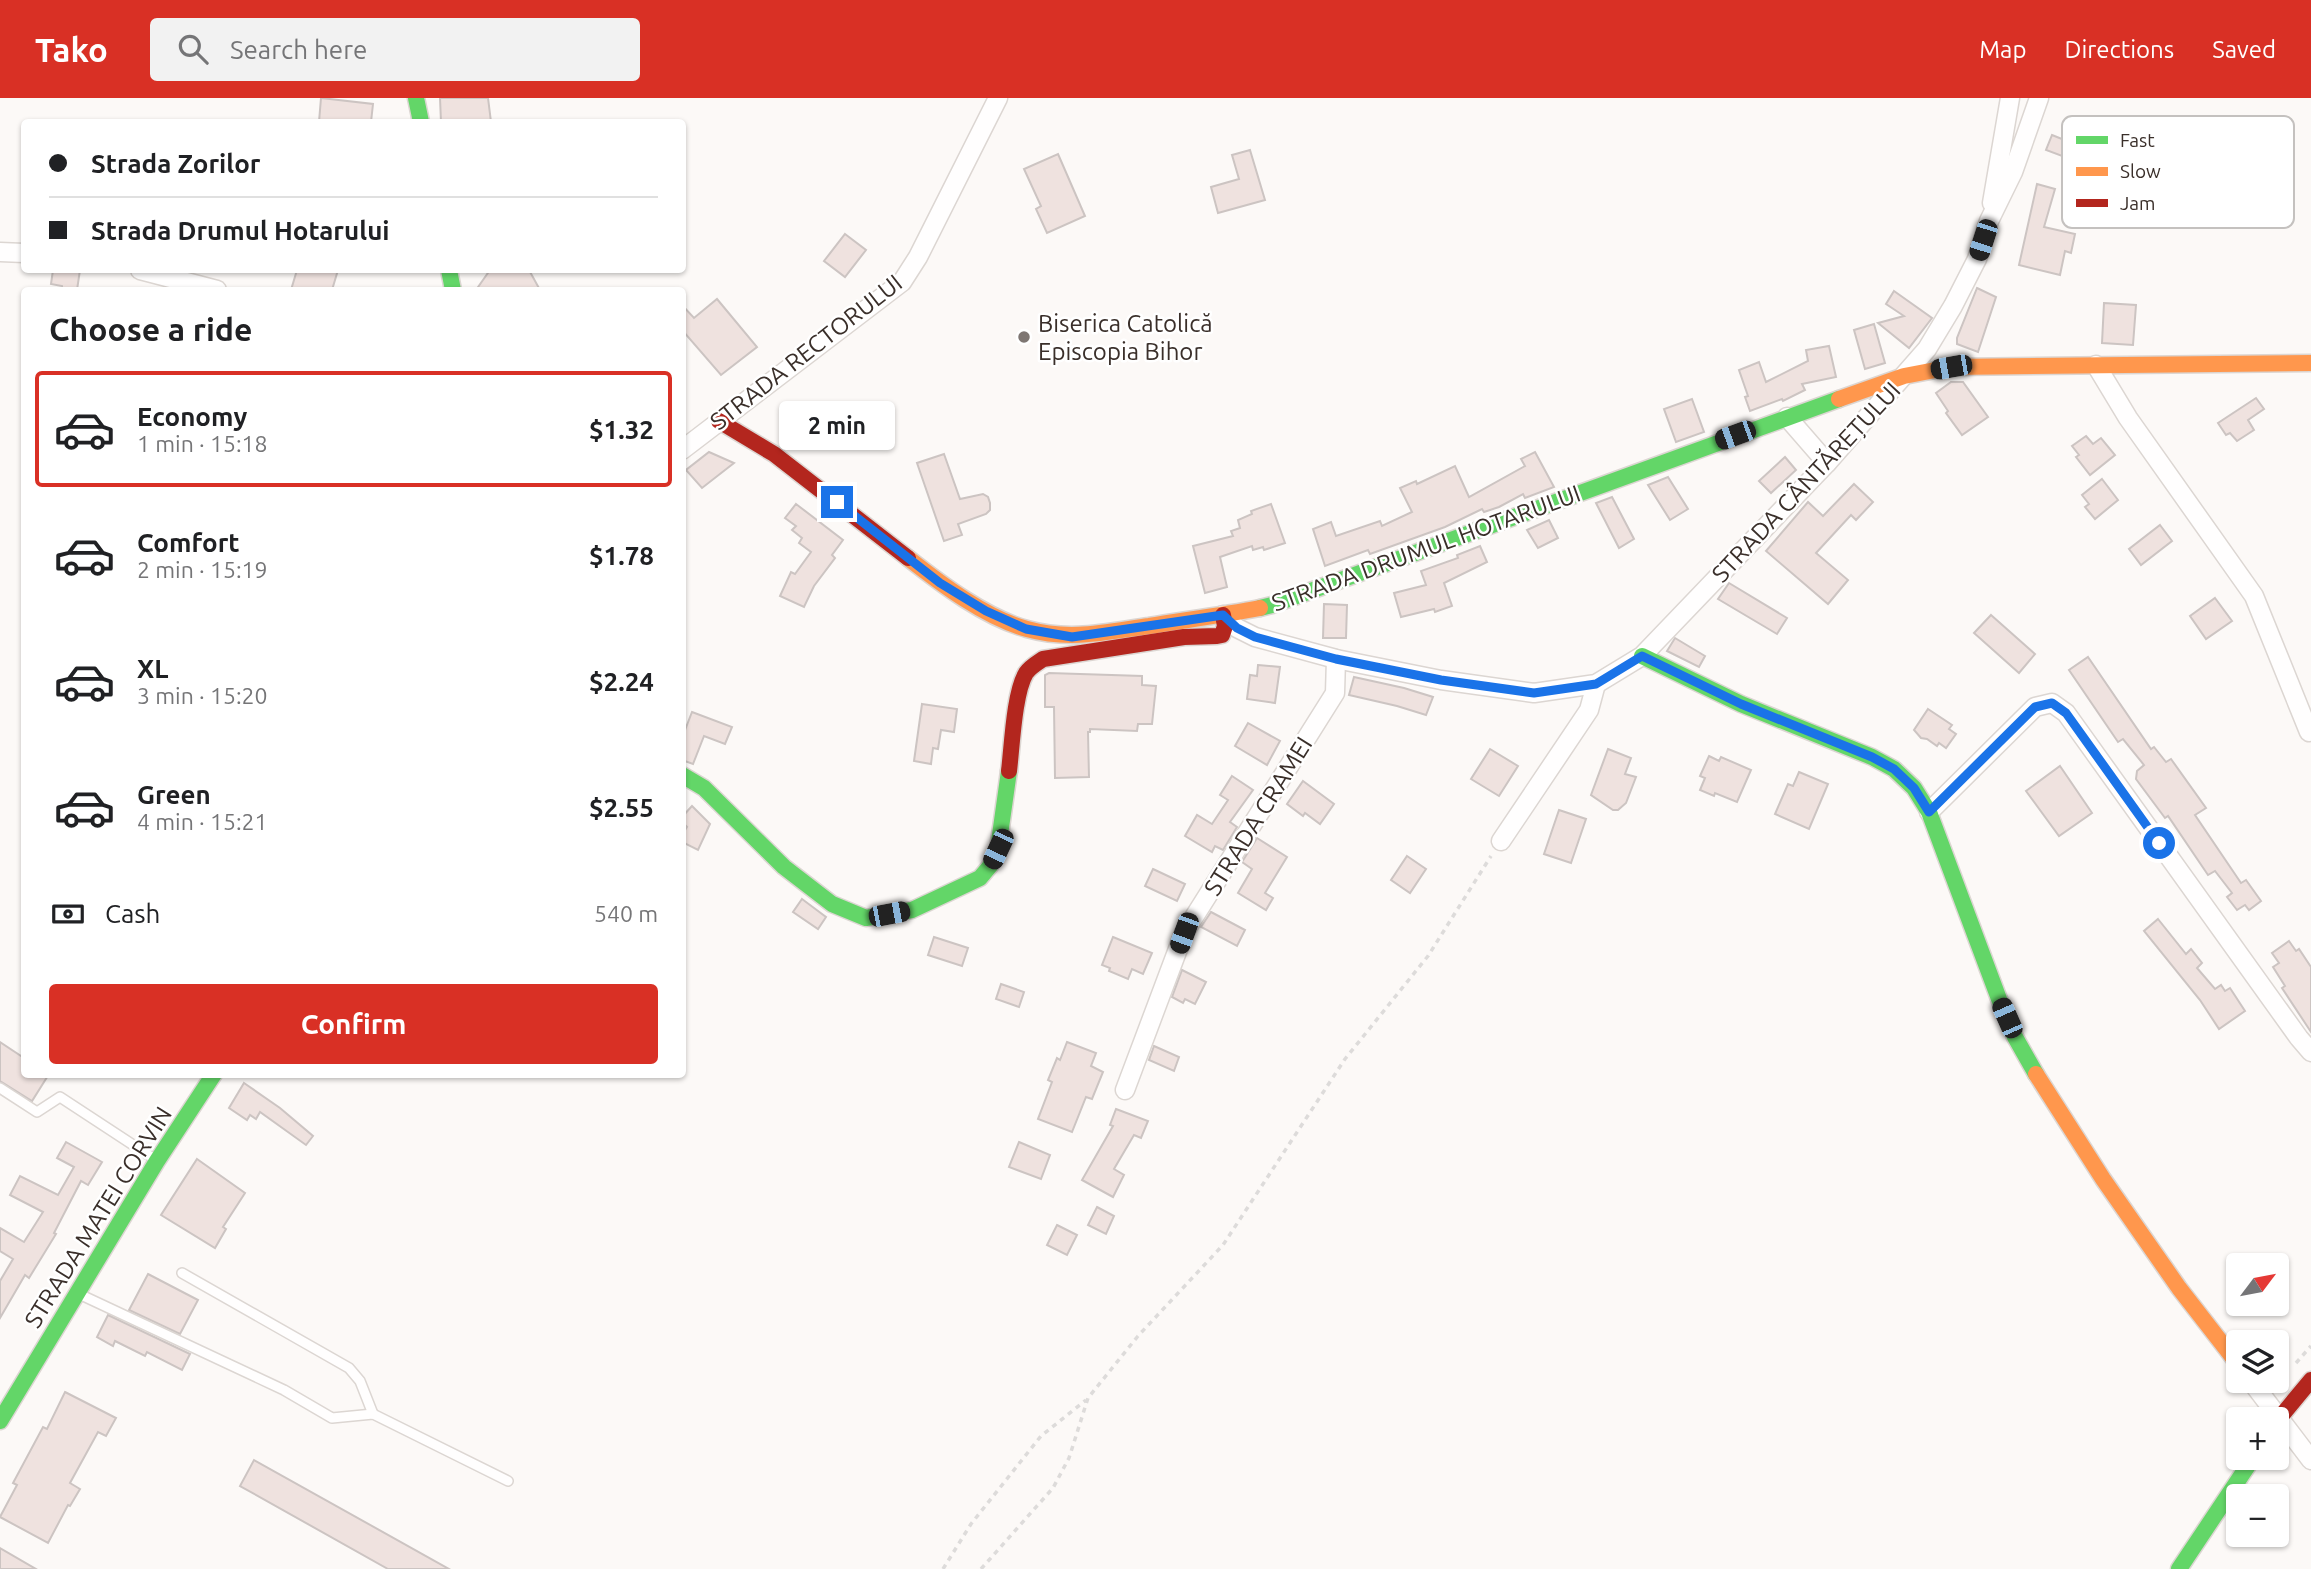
<!DOCTYPE html>
<html lang="en">
<head>
<meta charset="utf-8">
<style>
  :root { --surface:#fff; --page:#f2f2f2; --text:#202124; --muted:#757577; --line:#e0e0e0; --accent:#d93025 }
  body { margin:0; font-family:Ubuntu,sans-serif; background:var(--page); color:var(--text); height:100vh; display:flex; flex-direction:column; font-size:26px; white-space:nowrap }
  * { box-sizing:border-box; margin:0 }
  p { font-size:23px; color:var(--muted) }
  .icon { flex:none; width:38px; height:38px; fill:none; stroke:currentColor; stroke-width:2; stroke-linecap:round; stroke-linejoin:round }
  .map { position:relative; flex:1; overflow:hidden }
  .sheet { position:absolute; left:21px; top:189px; width:665px; height:791px; display:flex; flex-direction:column; background:var(--surface); border-radius:7px; box-shadow:0 2px 5px #0004 }
  .sheet>* { flex:none }
  .banner { position:absolute; left:21px; top:21px; width:665px; height:154px; border-radius:7px; box-shadow:0 2px 5px #0004; display:grid; align-content:center; height:154px; padding:0 28px; background:var(--surface) }
  .needle { width:46px; rotate:58deg }
  .tools { position:absolute; left:2226px; top:1155px; display:grid; gap:14px }
  .tools a { display:grid; place-items:center; width:63px; height:63px; border-radius:7px; background:var(--surface); box-shadow:0 2px 5px #0004; font-size:35px }
  .end { position:absolute; width:32px; height:32px; margin:-16px; border:9px solid #1a73e8; background:#fff; box-shadow:0 0 0 4px #fff }
  .from { border-radius:50% }
  .bubble { position:absolute; height:49px; border-radius:7px; background:var(--surface); box-shadow:0 2px 5px #0004; font-size:23px; font-weight:600; line-height:49px; text-align:center }
  .car { position:absolute; width:21px; height:42px; margin:-21px -10px; border-radius:9px; box-shadow:0 0 5px 2px #0007; background:linear-gradient(#222 24%,#8ab4d8 0 40%,#222 0 76%,#8ab4d8 0 86%,#222 0) }
  .banner b { display:flex; align-items:center; gap:24px; height:66px; font-size:26px }
  .banner b+b { border-top:2px solid var(--line) }
  .banner i { width:18px; height:18px; background:var(--text) }
  ul { padding:0; list-style:none }
  li { display:flex; align-items:center; gap:21px; height:116px; margin:0 14px 10px; padding:0 14px; border:4px solid transparent; border-radius:7px }
  li div { flex:1 }
  li b { display:block; font-size:26px }
  li em { font-style:normal; font-weight:600 }
  li.selected { border-color:var(--accent) }
  li>.icon { width:63px; height:63px; stroke-width:1.5 }
  h2 { padding:0 28px; font-size:32px; line-height:84px }
  .pay { display:flex; align-items:center; gap:18px; height:77px; padding:0 28px; font-size:26px }
  .pay p { margin-inline-start:auto }
  .primary-button { display:flex; gap:14px; margin-top:auto; padding:14px 28px }
  .primary-button a { flex:1; height:80px; border-radius:7px; background:var(--accent); color:#fff; font-size:28px; font-weight:600; line-height:80px; text-align:center }
  header { display:flex; align-items:center; gap:42px; box-sizing:border-box; height:98px; padding:0 35px; background:var(--accent); color:#fff }
  header strong { font-size:33px }
  nav { display:flex; gap:38px; margin-inline-start:auto; font-size:24px }
  .search { width:490px; height:63px; background:var(--page); display:flex; align-items:center; gap:18px; box-sizing:border-box; padding:0 24px; border-radius:7px; color:var(--muted); font-size:26px }
  .map>svg:first-child { display:block }
  .building { fill:#efe2df; stroke:#ccc4c2; stroke-width:2 }
  .lines { fill:none; stroke-linecap:round; stroke-linejoin:round }
  .lane-casing { stroke:#dcd6d2; stroke-width:12 }
  .street-casing { stroke:#dcd6d2; stroke-width:21 }
  .fast-casing { stroke:#dcd6d2; stroke-width:19 }
  .slow-casing { stroke:#dcd6d2; stroke-width:19 }
  .jam-casing { stroke:#dcd6d2; stroke-width:19 }
  .path { stroke:#dddbda; stroke-width:3.5; stroke-dasharray:5 5; stroke-linecap:butt }
  .lane { stroke:#fffefe; stroke-width:9 }
  .street { stroke:#fffefe; stroke-width:18 }
  .fast { stroke:#63d668; stroke-width:16 }
  .slow { stroke:#ff974d; stroke-width:16 }
  .jam { stroke:#b3261e; stroke-width:16 }
  .route { stroke:#1a73e8; stroke-width:9 }
  .poi-dot { fill:#7e7672; stroke:#fff; stroke-width:2.5 }
  .labels { text-anchor:middle; dominant-baseline:central; stroke-width:5; stroke-linejoin:round; paint-order:stroke }
  .poi-label { font-size:24px; fill:#3a2f2a; stroke:#fff; text-anchor:start }
  .street-label { font-size:24px; fill:#3a2f2a; stroke:#fff }
  .key { fill:#fff; stroke:#c4c1bf; stroke-width:2 }
  .key-label { font-size:19px; fill:#3a2f2a }
</style>
</head>
<body>
<header>
<strong>Tako</strong>
<div class="search"><svg class="icon" aria-label="search" viewBox="0 0 24 24"><circle cx="10" cy="10" r="6"/><path d="M15 15l6 6"/></svg>Search here</div>
<nav><a>Map</a><a>Directions</a><a>Saved</a></nav>
</header>
<div class="map">
<svg width="2311" height="1471" viewBox="0 0 2311 1471">
  <rect width="100%" height="100%" fill="#fcf9f7"/>
  <g class="building">
    <path d="M321 0 373 6 371 24H319Z"/>
    <path d="M440 0H488L491 24H441Z"/>
    <path d="M2052 37 2087 51 2081 65 2046 52Z"/>
    <path d="M1250 52 1265 102 1218 115 1211 89 1239 81 1232 57Z"/>
    <path d="M1058 56 1085 118 1047 135 1036 111 1041 108 1024 71Z"/>
    <path d="M2037 86 2055 91 2044 129 2075 136 2071 155 2065 153 2060 177 2019 167Z"/>
    <path d="M845 136 866 152 845 179 824 163Z"/>
    <path d="M53 172H80L77 192H62V188L51 186Z"/>
    <path d="M297 172H338L332 192H291Z"/>
    <path d="M490 172H529L540 192H476Z"/>
    <path d="M1977 190 1996 199 1978 254 1957 246V240Z"/>
    <path d="M1894 193 1932 220 1909 250 1878 225 1904 218 1886 206Z"/>
    <path d="M717 201 757 249 721 277 682 232V207L694 220Z"/>
    <path d="M2104 205 2136 207 2133 247 2102 245Z"/>
    <path d="M1874 226 1885 265 1865 271 1854 232Z"/>
    <path d="M1829 248 1836 279 1802 286 1805 292 1783 303 1782 301 1750 313 1745 299 1748 298 1739 272 1759 264 1766 284 1808 263 1806 252Z"/>
    <path d="M1951 284H1963L1988 319 1962 337 1946 315 1948 313 1936 295Z"/>
    <path d="M2256 300 2264 311 2248 322 2254 332 2237 343 2230 335 2226 337 2218 325Z"/>
    <path d="M1692 301 1704 334 1676 344 1664 311Z"/>
    <path d="M2086 338 2093 346 2101 340 2115 357 2090 377 2076 359 2079 357 2072 348Z"/>
    <path d="M709 354 734 365 702 390 686 372Z"/>
    <path d="M1535 354 1554 389 1525 400 1523 396 1499 409 1484 414 1482 411 1445 429 1370 456 1368 452 1325 468 1313 431 1331 424 1336 438 1380 423 1382 428 1412 414 1400 390 1416 383 1417 386 1455 368 1469 399 1525 368 1521 361Z"/>
    <path d="M944 356 960 401 983 396 988 399 990 405V412L986 416 958 426 962 437 944 443 917 365Z"/>
    <path d="M1785 359 1796 372 1771 395 1759 383Z"/>
    <path d="M1668 379 1688 411 1670 422 1648 387Z"/>
    <path d="M2102 381 2118 402 2095 421 2085 409 2089 406 2082 397Z"/>
    <path d="M1854 386 1873 404 1856 422 1851 417 1816 455 1848 482 1828 506 1766 453 1808 404 1823 418Z"/>
    <path d="M1612 399 1634 441 1619 450 1596 405Z"/>
    <path d="M796 406 843 442 832 457 835 460 814 488 804 509 780 498 791 474 795 476 811 454 799 445 802 440 792 432 796 428 785 420Z"/>
    <path d="M1271 406 1285 445 1264 452 1263 449 1253 452 1252 448 1220 459 1227 489 1205 495 1193 448 1233 438 1231 433 1240 430 1238 422 1252 416 1251 413Z"/>
    <path d="M1549 422 1558 440 1538 450 1527 432Z"/>
    <path d="M2160 427 2172 443 2141 467 2129 451Z"/>
    <path d="M1480 448 1487 464 1444 485 1452 508 1435 514 1434 511 1401 519 1394 495 1426 487 1421 473 1458 460 1457 457Z"/>
    <path d="M1729 485 1787 520 1777 536 1718 501Z"/>
    <path d="M2215 500 2232 523 2206 541 2190 518Z"/>
    <path d="M1324 506 1347 507 1346 540H1323Z"/>
    <path d="M1991 517 2035 556 2019 575 1974 535Z"/>
    <path d="M1675 540 1705 558 1699 569 1667 553Z"/>
    <path d="M2088 559 2151 651 2154 649 2166 664 2171 661 2206 710 2195 717 2241 785 2246 782 2261 803 2249 812 2245 807 2237 812 2227 799 2232 795 2215 773 2208 777 2168 718 2165 720 2136 681 2137 673 2144 667 2123 641 2118 644 2069 572Z"/>
    <path d="M1258 567 1280 569 1275 605 1247 601 1250 577 1257 578Z"/>
    <path d="M1049 575 1142 578V587L1156 588 1152 626H1138L1137 633 1090 631V634H1088L1089 679 1055 680 1054 609H1045V577Z"/>
    <path d="M1354 579 1404 590 1433 599 1426 617 1397 608 1349 597Z"/>
    <path d="M922 606 957 611 954 634 941 632 938 651 933 650 931 666 914 663Z"/>
    <path d="M1928 611 1952 627 1949 631 1956 636 1946 650 1939 645 1937 648 1927 641 1921 640 1914 632Z"/>
    <path d="M692 614 732 629 725 646 704 638 693 666 682 662V640Z"/>
    <path d="M1248 625 1280 643 1267 667 1235 648Z"/>
    <path d="M1490 651 1518 668 1499 698 1471 681Z"/>
    <path d="M1608 651 1631 660 1625 676 1636 679 1626 705 1618 712H1613L1591 697Z"/>
    <path d="M1709 658 1719 663 1721 659 1751 672 1737 704 1715 695 1714 698 1700 692 1705 680 1700 678Z"/>
    <path d="M2060 668 2092 715 2059 738 2026 693Z"/>
    <path d="M1799 674 1828 686 1809 731 1775 716 1788 686 1793 688Z"/>
    <path d="M1232 678 1253 692 1230 724 1237 729 1223 752 1215 748 1212 754 1185 738 1197 717 1212 726 1228 702 1220 697Z"/>
    <path d="M1303 683 1334 706 1320 726 1305 715 1303 718 1287 706Z"/>
    <path d="M692 708 710 726 698 752 682 744V737L687 729 682 724V719Z"/>
    <path d="M1559 712 1586 721 1571 765 1544 756Z"/>
    <path d="M1257 740 1287 759 1265 795 1273 800 1266 812 1238 795 1252 771 1242 764Z"/>
    <path d="M1407 758 1426 771 1410 795 1391 782Z"/>
    <path d="M1153 771 1185 786 1177 803 1145 788Z"/>
    <path d="M802 801 826 819 818 831 793 814Z"/>
    <path d="M1211 814 1245 832 1237 848 1201 829Z"/>
    <path d="M2158 821 2186 856 2191 851 2202 865 2197 870 2215 891 2221 887 2225 893 2230 890 2245 913 2219 931 2200 902 2144 833Z"/>
    <path d="M934 839 968 850 962 868 928 857Z"/>
    <path d="M1113 839 1152 855 1143 876 1132 871 1128 881 1109 873 1110 870 1102 867Z"/>
    <path d="M2289 843 2296 853 2299 851 2311 869V934L2282 890 2285 888 2273 869 2279 865 2272 855Z"/>
    <path d="M1182 872 1206 884 1195 906 1185 901 1183 905 1172 899Z"/>
    <path d="M1001 886 1024 894 1019 909 996 901Z"/>
    <path d="M0 944 24 960V976H49L32 1003 0 983Z"/>
    <path d="M1067 944 1096 955 1091 968 1103 974 1092 1001 1086 999 1072 1034 1038 1021 1052 984 1048 982 1057 960 1060 962Z"/>
    <path d="M1154 948 1179 959 1174 973 1149 962Z"/>
    <path d="M244 985 280 1010 313 1038 306 1047 260 1014 256 1021 250 1017 247 1022 229 1010Z"/>
    <path d="M1116 1011 1148 1023 1141 1040 1134 1037 1114 1071 1124 1077 1113 1099 1082 1082 1113 1028 1110 1027Z"/>
    <path d="M66 1044 102 1064 88 1087 81 1083 54 1135 56 1136 29 1180 25 1177 0 1220V1183L13 1161 0 1153V1130L24 1144 43 1114 10 1097 20 1078 58 1097 74 1069 57 1060Z"/>
    <path d="M1019 1044 1050 1057 1041 1081 1009 1069Z"/>
    <path d="M197 1061 245 1095 223 1129 226 1131 215 1150 161 1117Z"/>
    <path d="M1097 1109 1114 1118 1106 1136 1088 1127Z"/>
    <path d="M1057 1127 1077 1137 1067 1157 1047 1147Z"/>
    <path d="M148 1176 198 1202 180 1236 129 1212Z"/>
    <path d="M108 1217 190 1256 182 1272 147 1254 145 1258 115 1243 113 1248 97 1239Z"/>
    <path d="M65 1294 116 1320 106 1338 98 1334 70 1385 80 1391 70 1408 68 1407 48 1445 0 1419 17 1387 13 1385 43 1329 47 1331Z"/>
    <path d="M254 1362 449 1471H388L240 1388Z"/>
    <path d="M0 1450 36 1471H0Z"/>
  </g>
  <g class="lines">
    <g class="lane-casing">
      <g id="lane">
        <path d="M0 990 37 1014 60 999 153 1060"/>
        <path d="M182 1175 349 1270 360 1283 373 1316"/>
        <path d="M79 1196 284 1292 332 1320 373 1316 508 1383"/>
      </g>
    </g>
    <g class="street-casing">
      <g id="street">
        <path d="M1992 105 2010 0"/>
        <path d="M0 154 24 155"/>
        <path d="M140 172 217 192"/>
        <path d="M2096 267 2128 320 2254 498 2309 634"/>
        <path d="M1787 319 1827 365"/>
        <path d="M682 352 902 184 918 159 998 0"/>
        <path d="M1223 517 1237 530 1255 539 1336 561 1441 582 1534 595 1596 586 1642 558 1827 365 1927 251 1953 208 1977 161 1989 123 2013 74 2039 0"/>
        <path d="M1929 714 2035 609 2052 605 2066 615 2299 940 2311 954"/>
        <path d="M1501 743 1589 612 1596 586"/>
        <path d="M1125 992 1184 835 1335 595 1336 561"/>
        <path d="M2251 1283 2311 1362"/>
      </g>
    </g>
    <g class="fast-casing">
      <g id="fast">
        <path d="M416 0 421 24"/>
        <path d="M449 172 453 192"/>
        <path d="M1260 510 1272 507 1839 301"/>
        <path d="M1642 558 1741 606 1872 659 1894 671 1914 690 1929 714 1999 901 2015 939 2036 976"/>
        <path d="M682 677 704 690 784 769 832 806 866 820 912 812 980 780 990 768 998 751 1009 673"/>
        <path d="M0 1323 157 1063 214 976"/>
        <path d="M2179 1471 2253 1360"/>
      </g>
    </g>
    <g class="slow-casing">
      <g id="slow">
        <path d="M1839 301 1904 278 1951 269 2311 265"/>
        <path d="M908 460C941 486 986 520 1027 531 1070 543 1106 534 1149 528 1186 522 1223 517 1260 510"/>
        <path d="M2036 976 2103 1081 2179 1190 2238 1266"/>
      </g>
    </g>
    <g class="jam-casing">
      <g id="jam">
        <path d="M719 323 774 356 908 460"/>
        <path d="M1009 673C1012 649 1014 595 1026 575 1030 569 1037 565 1043 561L1184 539 1217 538 1222 537 1225 528 1223 517"/>
        <path d="M2277 1323 2311 1282"/>
      </g>
    </g>
    <g class="path">
      <path d="M2296 1265 2311 1248"/>
      <path d="M943 1471 971 1426 1041 1338 1086 1302"/>
      <path d="M981 1471 1053 1390 1069 1360 1088 1300 1138 1238 1223 1147 1345 961 1428 858 1491 758"/>
    </g>
    <use href="#lane" class="lane"/>
    <use href="#street" class="street"/>
    <use href="#fast" class="fast"/>
    <use href="#slow" class="slow"/>
    <use href="#jam" class="jam"/>
  </g>
  <g class="lines">
    <path class="route" d="M837 404 940 485 986 513 1026 531 1072 539 1223 517 1237 530 1255 539 1336 561 1441 582 1534 595 1596 586 1642 558 1741 606 1872 659 1894 671 1914 690 1929 714 2035 609 2052 605 2066 615 2159 745"/>
  </g>
  <circle class="poi-dot" cx="1024" cy="239" r="7"/>
  <g class="labels">
    <g class="poi-label">
      <text x="1038" y="225">Biserica Catolică<tspan x="1038" dy="28">Episcopia Bihor</tspan></text>
    </g>
    <g class="street-label">
      <text transform="translate(806 254) rotate(-38)">STRADA RECTORULUI</text>
      <text transform="translate(1806 384) rotate(-47)">STRADA CÂNTĂREȚULUI</text>
      <text transform="translate(1426 450) rotate(-20)">STRADA DRUMUL HOTARULUI</text>
      <text transform="translate(1258 718) rotate(-58)">STRADA CRAMEI</text>
      <text transform="translate(98 1119) rotate(-58)">STRADA MATEI CORVIN</text>
    </g>
  </g>
  <rect x="2062" y="18" width="232" height="112" rx="10" class="key"/>
  <rect x="2076" y="38" width="32" height="8" fill="#63d668"/>
  <rect x="2076" y="69" width="32" height="9" fill="#ff974d"/>
  <rect x="2076" y="101" width="32" height="8" fill="#b3261e"/>
  <g class="key-label">
    <text x="2120" y="49">Fast</text>
    <text x="2120" y="80">Slow</text>
    <text x="2120" y="112">Jam</text>
  </g>
</svg>
<div class="tools">
<a><svg class="needle" viewBox="-14 -14 28 28"><path d="M0-13l5 13h-10z" fill="#e53935"/><path d="M0 13l5-13h-10z" fill="#757577"/></svg></a>
<a><svg class="icon" aria-label="layers" viewBox="0 0 24 24"><path d="M12 4l9 5-9 5-9-5zM3 14l9 5 9-5"/></svg></a>
<a>+</a>
<a>−</a>
</div>
<i class="end from" style="left:2159px;top:745px"></i>
<i class="end" style="left:837px;top:404px"></i>
<div class="bubble" style="left:779px;top:303px;width:116px">2 min</div>
<i class="car" style="left:1983px;top:142px;rotate:198deg"></i>
<i class="car" style="left:1951px;top:269px;rotate:260deg"></i>
<i class="car" style="left:1735px;top:337px;rotate:250deg"></i>
<i class="car" style="left:998px;top:751px;rotate:205deg"></i>
<i class="car" style="left:889px;top:816px;rotate:79deg"></i>
<i class="car" style="left:1184px;top:835px;rotate:200deg"></i>
<i class="car" style="left:2007px;top:920px;rotate:336deg"></i>
<div class="banner">
<b><i class="from"></i>Strada Zorilor</b>
<b><i></i>Strada Drumul Hotarului</b>
</div>
<section class="sheet">
<h2>Choose a ride</h2>
<ul>
<li class="selected"><svg class="icon" aria-label="car" viewBox="0 0 24 24"><path d="M5 17H2v-5l4-1 3-4h7l3 4 3 1v5h-3M9 17h6M6 11h13"/><circle cx="7" cy="17" r="2"/><circle cx="17" cy="17" r="2"/></svg><div><b>Economy</b><p>1 min · 15:18</p></div><em>$1.32</em></li>
<li><svg class="icon" aria-label="car" viewBox="0 0 24 24"><path d="M5 17H2v-5l4-1 3-4h7l3 4 3 1v5h-3M9 17h6M6 11h13"/><circle cx="7" cy="17" r="2"/><circle cx="17" cy="17" r="2"/></svg><div><b>Comfort</b><p>2 min · 15:19</p></div><em>$1.78</em></li>
<li><svg class="icon" aria-label="car" viewBox="0 0 24 24"><path d="M5 17H2v-5l4-1 3-4h7l3 4 3 1v5h-3M9 17h6M6 11h13"/><circle cx="7" cy="17" r="2"/><circle cx="17" cy="17" r="2"/></svg><div><b>XL</b><p>3 min · 15:20</p></div><em>$2.24</em></li>
<li><svg class="icon" aria-label="car" viewBox="0 0 24 24"><path d="M5 17H2v-5l4-1 3-4h7l3 4 3 1v5h-3M9 17h6M6 11h13"/><circle cx="7" cy="17" r="2"/><circle cx="17" cy="17" r="2"/></svg><div><b>Green</b><p>4 min · 15:21</p></div><em>$2.55</em></li>
</ul>
<div class="pay"><svg class="icon" aria-label="cash" viewBox="0 0 24 24"><path d="M3 7h18v10H3z"/><circle cx="12" cy="12" r="2"/></svg>Cash<p>540 m</p></div>
<div class="primary-button"><a>Confirm</a></div>
</section>
</div>
</body>
</html>
